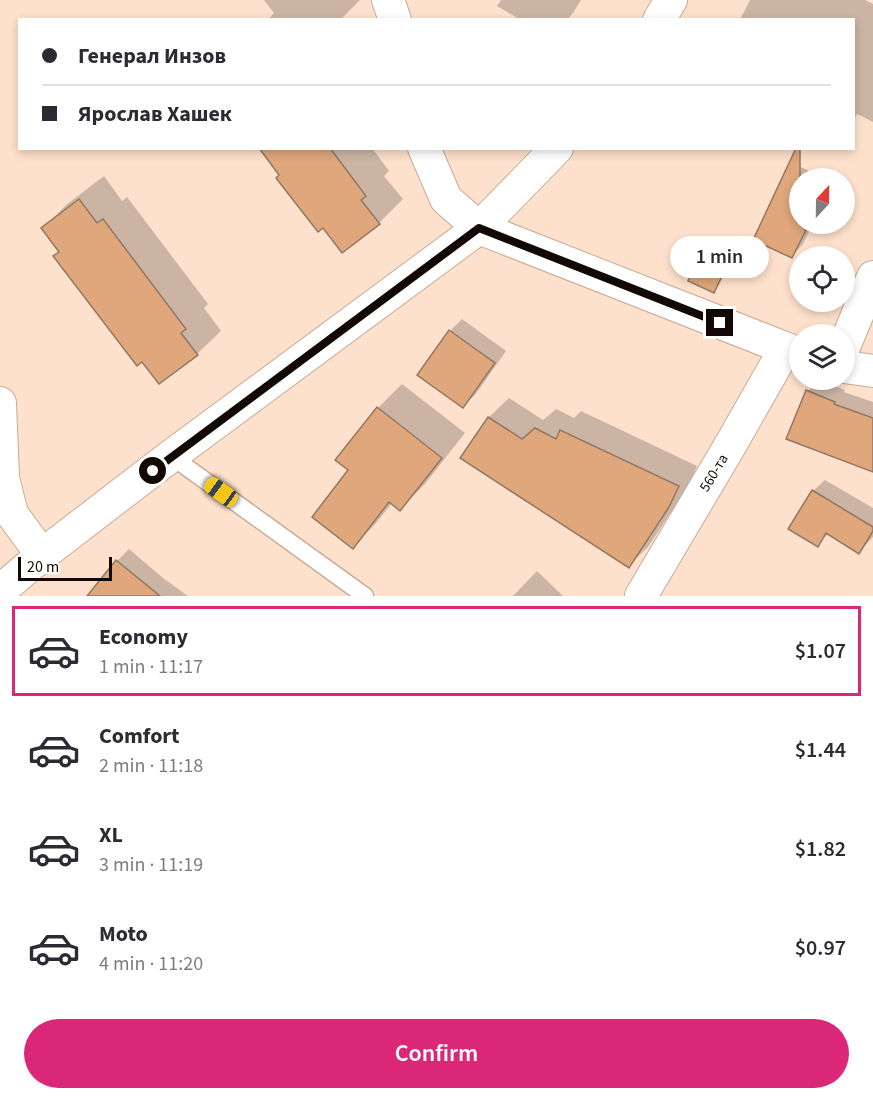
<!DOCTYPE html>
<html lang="en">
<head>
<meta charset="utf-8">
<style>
  :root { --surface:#fff; --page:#f2f2f3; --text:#2b2b33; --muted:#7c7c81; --line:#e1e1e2; --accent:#db2777 }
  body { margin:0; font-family:"Source Sans 3",sans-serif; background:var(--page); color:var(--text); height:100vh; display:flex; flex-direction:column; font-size:22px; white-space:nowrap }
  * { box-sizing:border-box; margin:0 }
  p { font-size:20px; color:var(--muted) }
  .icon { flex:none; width:33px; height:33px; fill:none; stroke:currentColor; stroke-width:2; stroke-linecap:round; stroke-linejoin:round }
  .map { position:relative; height:596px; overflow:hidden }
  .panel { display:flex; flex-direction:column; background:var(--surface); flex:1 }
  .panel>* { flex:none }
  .top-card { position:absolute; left:18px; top:18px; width:837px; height:132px; border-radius:0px; box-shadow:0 3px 9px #0003; display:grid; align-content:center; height:132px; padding:0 24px; background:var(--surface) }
  .needle { width:39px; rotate:22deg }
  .buttons { position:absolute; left:789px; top:168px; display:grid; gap:12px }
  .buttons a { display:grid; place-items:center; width:66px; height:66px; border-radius:50%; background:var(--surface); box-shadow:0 3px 9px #0003; font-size:30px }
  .scale { position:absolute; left:18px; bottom:15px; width:94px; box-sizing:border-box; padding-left:6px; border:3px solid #120904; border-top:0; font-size:16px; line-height:21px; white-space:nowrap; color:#120904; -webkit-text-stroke:4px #fff; paint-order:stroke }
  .end { position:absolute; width:27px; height:27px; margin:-14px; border:8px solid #120904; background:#fff; box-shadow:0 0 0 3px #fff }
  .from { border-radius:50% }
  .bubble { position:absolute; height:42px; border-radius:21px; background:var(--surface); box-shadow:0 3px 9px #0003; font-size:20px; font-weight:600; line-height:42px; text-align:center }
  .car { position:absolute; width:18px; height:36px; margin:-18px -9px; border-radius:8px; box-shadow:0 0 4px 2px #0007; background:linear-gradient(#f5c518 24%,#345 0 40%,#f5c518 0 76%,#345 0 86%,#f5c518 0) }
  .top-card b { display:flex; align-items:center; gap:21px; height:57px; font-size:22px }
  .top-card b+b { border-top:2px solid var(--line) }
  .top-card i { width:15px; height:15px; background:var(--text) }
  ul { padding:10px 0 0; list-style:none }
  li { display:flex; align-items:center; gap:18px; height:90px; margin:0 12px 9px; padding:0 12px; border:3px solid transparent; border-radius:0px }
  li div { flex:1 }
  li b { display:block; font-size:22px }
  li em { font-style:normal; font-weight:600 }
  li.selected { border-color:var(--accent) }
  li>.icon { width:54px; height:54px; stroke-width:1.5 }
  .action { display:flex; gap:12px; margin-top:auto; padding:12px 24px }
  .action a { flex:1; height:69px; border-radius:36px; background:var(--accent); color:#fff; font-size:24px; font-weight:600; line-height:69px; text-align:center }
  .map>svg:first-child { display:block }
  .shadow { fill:#0003 }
  .building { fill:#dfa77b; stroke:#917864; stroke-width:1.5 }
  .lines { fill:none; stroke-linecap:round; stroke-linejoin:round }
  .service-casing { stroke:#c7ab96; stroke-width:19 }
  .minor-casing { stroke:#c7ab96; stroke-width:34 }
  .service { stroke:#fff; stroke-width:16 }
  .minor { stroke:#fff; stroke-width:32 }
  .route { stroke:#120904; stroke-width:8 }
  .labels { text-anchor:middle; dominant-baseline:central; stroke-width:4.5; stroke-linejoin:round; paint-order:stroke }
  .street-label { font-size:15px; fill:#120904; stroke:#fff }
</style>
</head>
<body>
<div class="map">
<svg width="873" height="596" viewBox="0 0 873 596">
  <rect width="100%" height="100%" fill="#fee1cc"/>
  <g class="shadow">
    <path d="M264 0H360L340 20H268L274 13Z"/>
    <path d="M501 0H581L573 13 567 20H521L497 6Z"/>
    <path d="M750 0H865L873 4V122L857 114 854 120V20H740Z"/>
    <path d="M261 148H372L389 171 384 176 403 199 379 223 281 175Z"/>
    <path d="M796 165 819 175 817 178H800V224H813L803 244 792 256Z"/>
    <path d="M104 176 122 201 127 197 208 304 204 308 221 331 197 354 60 252 43 229 66 205Z"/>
    <path d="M710 246 733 257 719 285 713 291 704 251Z"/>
    <path d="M462 319 506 351 475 395 463 406 450 331Z"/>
    <path d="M819 380 845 390 844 392 873 402V467L808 391Z"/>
    <path d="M402 384 465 433 424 485 400 509 392 503 376 523 353 547 350 470 337 460 378 408Z"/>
    <path d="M509 398 543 420 556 409 574 418 581 411 697 466 688 486 648 547 628 566 462 458 489 417Z"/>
    <path d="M825 480 873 508V537L859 552 829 533 817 545 813 491Z"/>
    <path d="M129 549 163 578 188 596H89L117 561Z"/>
    <path d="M537 571 563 596H513Z"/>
  </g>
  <g class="building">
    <path d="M259 148H330L366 196 361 200 380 224 342 253 323 228 318 232 276 178 279 175Z"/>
    <path d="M796 148H800V224H809L792 258 753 240Z"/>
    <path d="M79 199 97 223 103 219 186 329 181 333 198 355 159 384 142 362 137 366 53 256 59 252 41 228Z"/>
    <path d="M703 250 728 263 714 293 688 281Z"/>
    <path d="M449 330 495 363 463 408 417 375Z"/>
    <path d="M806 390 835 402 834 404 873 418V472L786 439Z"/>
    <path d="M377 407 442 458 400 511 389 502 353 549 312 517 348 470 335 460Z"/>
    <path d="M488 417 522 439 535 428 556 439 560 430 679 486 669 507 629 568 460 458Z"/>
    <path d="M812 490 873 527V531L859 554 826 533 818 547 788 529Z"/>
    <path d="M116 560 160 596H87Z"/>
  </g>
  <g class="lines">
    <g class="service-casing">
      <path id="service" d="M171 456 365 596"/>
    </g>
    <g class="minor-casing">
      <g id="minor">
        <path d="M388 0 395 20"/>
        <path d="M659 20 671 0"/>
        <path d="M424 148 446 199 479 228 800 354"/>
        <path d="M844 347 873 277"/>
        <path d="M844 367 873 371"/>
        <path d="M0 403 3 478 12 514 42 555"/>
        <path d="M0 591 42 555 171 456 479 228 557 148"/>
        <path d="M641 596 731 444 785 349"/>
      </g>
    </g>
    <use href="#service" class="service"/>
    <use href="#minor" class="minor"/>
  </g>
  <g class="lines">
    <path class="route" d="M153 471 479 228 720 323"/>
  </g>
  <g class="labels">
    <g class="street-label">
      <text transform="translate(714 473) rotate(-59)">560-та</text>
    </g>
  </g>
</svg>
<div class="buttons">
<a><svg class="needle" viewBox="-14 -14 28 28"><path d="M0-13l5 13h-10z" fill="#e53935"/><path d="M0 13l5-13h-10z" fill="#7c7c81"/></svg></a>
<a><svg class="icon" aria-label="locate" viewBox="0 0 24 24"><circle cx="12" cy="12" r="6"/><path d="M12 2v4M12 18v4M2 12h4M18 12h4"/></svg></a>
<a><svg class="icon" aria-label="layers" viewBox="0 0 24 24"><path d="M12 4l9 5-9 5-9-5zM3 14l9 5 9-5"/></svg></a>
</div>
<div class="scale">20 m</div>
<i class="end from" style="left:153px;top:471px"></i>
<i class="end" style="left:720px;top:323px"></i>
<div class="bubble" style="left:670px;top:236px;width:99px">1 min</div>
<i class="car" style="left:221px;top:492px;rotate:306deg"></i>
<div class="top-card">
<b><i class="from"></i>Генерал Инзов</b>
<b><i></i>Ярослав Хашек</b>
</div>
</div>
<section class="panel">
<ul>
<li class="selected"><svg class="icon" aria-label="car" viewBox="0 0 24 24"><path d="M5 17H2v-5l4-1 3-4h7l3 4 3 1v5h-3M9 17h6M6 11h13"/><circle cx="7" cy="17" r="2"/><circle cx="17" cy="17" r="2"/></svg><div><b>Economy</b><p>1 min · 11:17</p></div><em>$1.07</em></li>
<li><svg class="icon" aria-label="car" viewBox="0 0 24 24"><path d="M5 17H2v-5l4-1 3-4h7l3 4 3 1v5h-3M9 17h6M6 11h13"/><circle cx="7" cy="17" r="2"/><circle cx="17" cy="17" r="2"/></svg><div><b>Comfort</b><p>2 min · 11:18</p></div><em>$1.44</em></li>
<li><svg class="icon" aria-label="car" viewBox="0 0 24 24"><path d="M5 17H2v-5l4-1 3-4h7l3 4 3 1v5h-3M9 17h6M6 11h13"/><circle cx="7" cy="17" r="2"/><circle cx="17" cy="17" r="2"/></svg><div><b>XL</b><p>3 min · 11:19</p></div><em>$1.82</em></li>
<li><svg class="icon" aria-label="car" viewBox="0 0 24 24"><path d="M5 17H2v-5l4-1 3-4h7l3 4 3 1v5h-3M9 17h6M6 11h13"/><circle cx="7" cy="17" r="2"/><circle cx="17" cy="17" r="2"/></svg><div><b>Moto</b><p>4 min · 11:20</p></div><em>$0.97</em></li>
</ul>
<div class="action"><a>Confirm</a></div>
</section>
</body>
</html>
